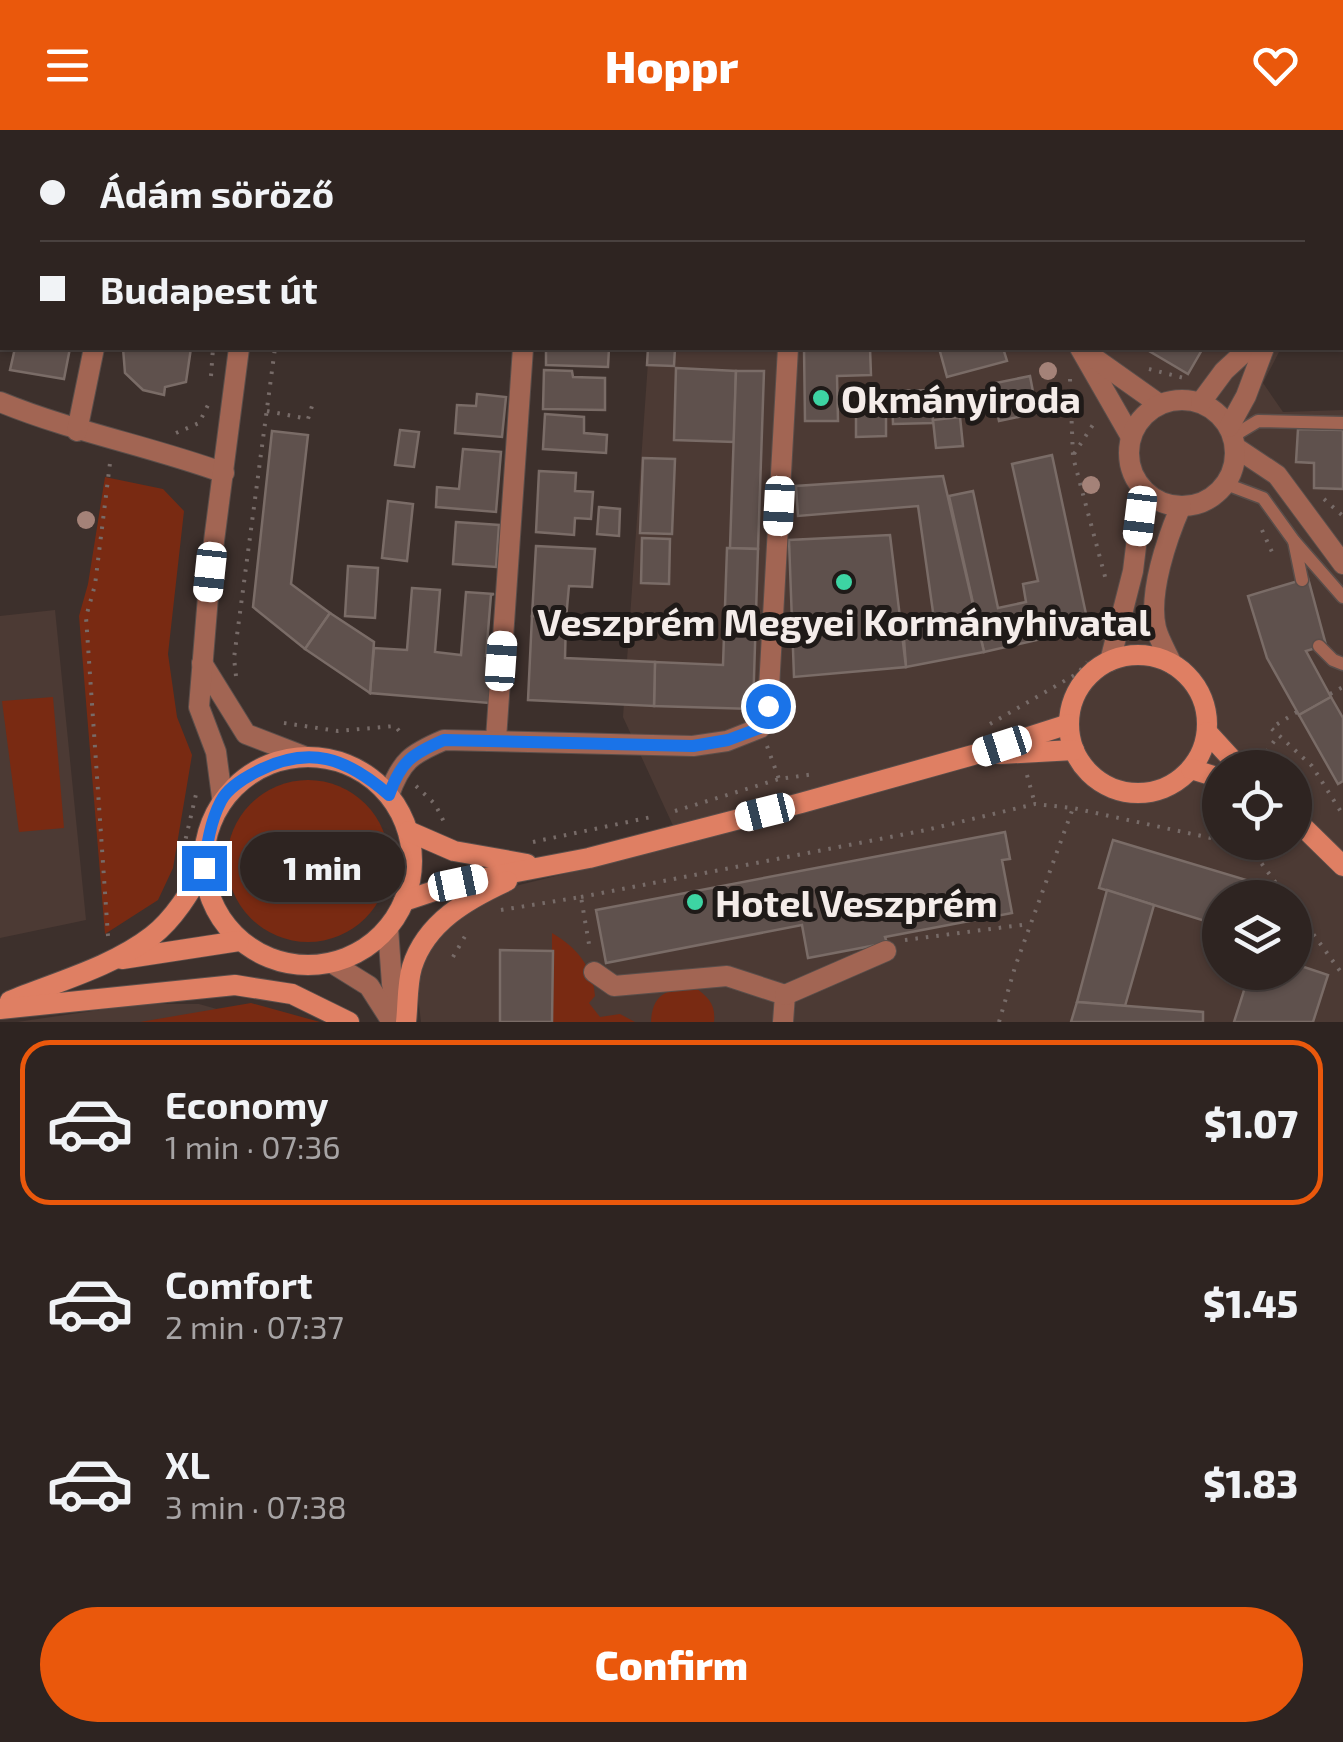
<!DOCTYPE html>
<html lang="en">
<head>
<meta charset="utf-8">
<style>
  :root { --surface:#2e2421; --page:#3a302e; --text:#f1f3f6; --muted:#a7a4a5; --line:#49413f; --accent:#ea580c }
  body { margin:0; font-family:"Exo 2",sans-serif; background:var(--page); color:var(--text); height:100vh; display:flex; flex-direction:column; font-size:38px; white-space:nowrap }
  * { box-sizing:border-box; margin:0 }
  p { font-size:32px; color:var(--muted) }
  .icon { flex:none; width:55px; height:55px; fill:none; stroke:currentColor; stroke-width:2; stroke-linecap:round; stroke-linejoin:round }
  .map { position:relative; height:892px; overflow:hidden }
  .drawer { display:flex; flex-direction:column; background:var(--surface); flex:1 }
  .drawer>* { flex:none }
  .banner { position:absolute; left:0px; top:0px; width:1345px; height:220px; box-shadow:0 2px 8px #0004,0 0 0 2px var(--line); display:grid; align-content:center; height:220px; padding:0 40px; background:var(--surface) }
  .buttons { position:absolute; left:1202px; top:620px; display:grid; gap:20px }
  .buttons a { display:grid; place-items:center; width:110px; height:110px; border-radius:50%; background:var(--surface); box-shadow:0 2px 8px #0004,0 0 0 2px var(--line); font-size:50px }
  .end { position:absolute; width:45px; height:45px; margin:-22px; border:12px solid #1a73e8; background:#fff; box-shadow:0 0 0 5px #fff }
  .from { border-radius:50% }
  .bubble { position:absolute; height:70px; border-radius:35px; background:var(--surface); box-shadow:0 2px 8px #0004,0 0 0 2px var(--line); font-size:32px; font-weight:800; line-height:70px; text-align:center }
  .car { position:absolute; width:30px; height:60px; margin:-30px -15px; border-radius:12px; box-shadow:0 0 8px 2px #0007; background:linear-gradient(#fff 24%,#345 0 40%,#fff 0 76%,#345 0 86%,#fff 0) }
  .banner b { display:flex; align-items:center; gap:35px; height:95px; font-size:38px }
  .banner b+b { border-top:2px solid var(--line) }
  .banner i { width:25px; height:25px; background:var(--text) }
  ul { padding:18px 0 0; list-style:none }
  li { display:flex; align-items:center; gap:30px; height:165px; margin:0 20px 15px; padding:0 20px; border:5px solid transparent; border-radius:30px }
  li div { flex:1 }
  li b { display:block; font-size:38px }
  li em { font-style:normal; font-weight:800 }
  li.active { border-color:var(--accent) }
  li>.icon { width:90px; height:90px; stroke-width:1.5 }
  .cta { display:flex; gap:20px; margin-top:auto; padding:20px 40px }
  .cta a { flex:1; height:115px; border-radius:60px; background:var(--accent); color:#fff; font-size:40px; font-weight:800; line-height:115px; text-align:center }
  header { display:flex; justify-content:space-between; align-items:center; height:130px; padding:0 40px; background:var(--accent); color:#fff; font-size:45px; font-weight:800 }
  .map>svg:first-child { display:block }
  .built { fill:#4c3a34; fill-rule:evenodd }
  .green { fill:#792a12 }
  .building { fill:#5f514d; stroke:#7a6c67; stroke-width:2.5 }
  .lines { fill:none; stroke-linecap:round; stroke-linejoin:round }
  .service-casing { stroke:#5a4e4a; stroke-width:15 }
  .pedestrian-casing { stroke:#5a4e4a; stroke-width:22 }
  .minor-casing { stroke:#5a4e4a; stroke-width:22 }
  .tertiary-casing { stroke:#5a4e4a; stroke-width:22 }
  .secondary-casing { stroke:#5a4e4a; stroke-width:22 }
  .path { stroke:#776b68; stroke-width:4; stroke-dasharray:2.5 8; stroke-linecap:butt }
  .service { stroke:#a26553; stroke-width:12 }
  .pedestrian { stroke:#a26553; stroke-width:20 }
  .minor { stroke:#a26553; stroke-width:20 }
  .tertiary { stroke:#a26553; stroke-width:20 }
  .secondary { stroke:#df7f63; stroke-width:20 }
  .tree { fill:#a48278 }
  .route { stroke:#1a73e8; stroke-width:12 }
  .poi-dot { fill:#3dd4a3; stroke:#1f1a18; stroke-width:4 }
  .labels { text-anchor:middle; dominant-baseline:central; stroke-width:10; stroke-linejoin:round; paint-order:stroke }
  .poi-label { font-size:38px; font-weight:bold; fill:#f4ece9; stroke:#1f1a18; text-anchor:start }
</style>
</head>
<body>
<header><svg class="icon" aria-label="menu" viewBox="0 0 24 24"><path d="M4 6h16M4 12h16M4 18h16"/></svg>Hoppr<svg class="icon" aria-label="heart" viewBox="0 0 24 24"><path d="M12 20l-8-8c-3-5 5-10 8-4 3-6 11-1 8 4z"/></svg></header>
<div class="map">
<svg width="1343" height="892" viewBox="0 0 1343 892">
  <rect width="100%" height="100%" fill="#3d302c"/>
  <g class="built">
    <path d="M649 218H1281L1263 253 1283 282 1343 280V892H421L415 842 431 809 487 763 682 715 623 587ZM1220 638H1295V712H1220ZM1220 768H1295V842H1220Z"/>
    <path d="M55 480 86 790 0 808V486Z"/>
    <path d="M141 874H199L263 892H17Z"/>
  </g>
  <g class="green">
    <path d="M105 347 163 359 184 381 168 524 177 587 192 625 173 738 158 770 105 804 79 486 88 454Z"/>
    <path d="M53 567 64 698 19 702 2 571Z"/>
    <circle cx="308" cy="731" r="81"/>
    <path d="M552 803C576 817 593 836 595 866L589 873 600 887 620 884 635 892H552Z"/>
    <path d="M694 857C708 866 716 875 714 892H651C652 863 668 859 694 857Z"/>
    <path d="M251 873 320 892H140Z"/>
  </g>
  <g class="building">
    <path d="M15 218H70L64 249 10 240Z"/>
    <path d="M123 218H191L186 252 165 257 164 265 143 260 125 243Z"/>
    <path d="M546 218H609L608 237 546 235Z"/>
    <path d="M648 218H675L674 236 647 235Z"/>
    <path d="M804 218H870L871 245 837 246 838 291H805Z"/>
    <path d="M939 218H1003L1007 231 947 247Z"/>
    <path d="M1144 218H1203L1188 244Z"/>
    <path d="M676 238 736 241 734 312 674 310Z"/>
    <path d="M544 240 572 241 573 247 605 248V280L543 279Z"/>
    <path d="M736 241H764L758 419 730 418Z"/>
    <path d="M1030 246 1037 283 999 291 991 254Z"/>
    <path d="M932 260 933 293 893 294 892 261Z"/>
    <path d="M477 264 506 267 502 307 455 303 457 275 476 276Z"/>
    <path d="M856 281H886V306L856 307Z"/>
    <path d="M545 284 584 287V303L607 305 606 323 543 319Z"/>
    <path d="M960 287 963 316 936 318 933 290Z"/>
    <path d="M1298 299 1343 300V359L1314 358V333L1296 332Z"/>
    <path d="M400 300 419 302 414 337 395 335Z"/>
    <path d="M272 301 308 305 291 454 330 483 305 519 253 477Z"/>
    <path d="M463 319 501 322 496 382 436 377 437 357 459 359Z"/>
    <path d="M1052 325 1089 498 984 522 949 366 973 361 998 478 1026 472 1023 454 1038 451 1012 334Z"/>
    <path d="M643 328 675 329 672 404 640 403Z"/>
    <path d="M539 341 576 343 575 361 593 362 591 389 575 388 574 405 536 402Z"/>
    <path d="M943 346 984 522 906 537 903 495 934 489 918 376 798 386 796 356Z"/>
    <path d="M388 371 413 374 407 431 382 428Z"/>
    <path d="M599 377 620 379 619 406 597 404Z"/>
    <path d="M456 392 499 395 496 437 453 434Z"/>
    <path d="M890 405 906 537 794 547 789 410Z"/>
    <path d="M642 408 670 409 669 454 641 453Z"/>
    <path d="M536 416 595 419 592 457 569 456 566 489 532 486Z"/>
    <path d="M727 418 758 419 753 579 654 576 655 532 723 535Z"/>
    <path d="M348 436 378 438 375 488 345 486Z"/>
    <path d="M1308 448 1326 515 1306 521 1331 567 1299 585 1267 528 1248 466Z"/>
    <path d="M412 458 440 460 435 522 461 525 466 462 494 464 491 465 486 526 493 527 489 573 370 563 374 518 407 520Z"/>
    <path d="M330 483 374 512 370 563 305 519Z"/>
    <path d="M532 486 566 489 565 528 655 532 654 576 528 570Z"/>
    <path d="M1331 567 1343 588V651L1338 654 1299 585Z"/>
    <path d="M1005 702 1010 729 1002 730 1012 783 885 807 887 813 808 828 802 795 606 833 596 780Z"/>
    <path d="M1113 710 1263 755 1259 768H1220V803L1215 794 1099 758Z"/>
    <path d="M1107 760 1154 775 1125 876 1077 872Z"/>
    <path d="M500 820 553 821 552 892H500Z"/>
    <path d="M1295 834 1328 845 1313 892H1234L1247 851 1242 842H1295Z"/>
    <path d="M1077 872 1203 882V892H1071Z"/>
  </g>
  <g class="lines">
    <g class="service-casing">
      <g id="service">
        <path d="M970 2 974 0"/>
        <path d="M1233 306 1258 291 1343 293"/>
        <path d="M1226 354 1263 368 1294 411"/>
        <path d="M1302 450 1294 411 1343 467"/>
        <path d="M1319 516 1333 530 1343 534"/>
      </g>
    </g>
    <g class="pedestrian-casing">
      <g id="pedestrian">
        <path d="M594 842 614 856 727 846 785 865 783 892"/>
        <path d="M785 865 886 821"/>
      </g>
    </g>
    <g class="minor-casing">
      <g id="minor">
        <path d="M138 2V0"/>
        <path d="M538 2V0"/>
        <path d="M798 2V0"/>
        <path d="M1217 2 1219 0"/>
        <path d="M0 73H2"/>
        <path d="M0 272C73 302 150 316 224 343"/>
        <path d="M77 301 94 218"/>
        <path d="M1235 317 1277 345 1343 434"/>
        <path d="M496 609 523 218"/>
        <path d="M389 665C401 631 411 624 444 610L693 616 727 611 760 598 768 576 788 218"/>
      </g>
    </g>
    <g class="tertiary-casing">
      <g id="tertiary">
        <path d="M958 0 959 2"/>
        <path d="M261 2V0"/>
        <path d="M1342 52 1343 50"/>
        <path d="M1080 218 1131 307"/>
        <path d="M1087 223 1159 274"/>
        <circle cx="1182" cy="323" r="53"/>
        <path d="M1201 272 1224 241 1249 218"/>
        <path d="M1229 297 1246 266 1264 218"/>
        <path d="M1110 531 1133 441 1143 359"/>
        <path d="M202 533 246 604 306 627"/>
        <path d="M1172 534C1167 523 1159 510 1156 498 1148 463 1167 408 1181 376"/>
        <path d="M222 667 216 622 199 577 210 442 239 218"/>
        <path d="M388 798 392 854 399 892"/>
        <path d="M332 833 369 856 392 892"/>
      </g>
    </g>
    <g class="secondary-casing">
      <g id="secondary">
        <circle cx="1138" cy="594" r="69"/>
        <path d="M1207 602 1240 638"/>
        <path d="M1000 624 1074 620"/>
        <circle cx="308" cy="731" r="104"/>
        <path d="M1191 639 1220 648"/>
        <path d="M1295 689 1343 736"/>
        <path d="M408 701 454 721 527 734"/>
        <path d="M404 771 458 753 589 728 801 673 973 625 1069 594"/>
        <path d="M122 829 239 811"/>
        <path d="M10 871C56 852 112 837 152 806 174 789 190 762 204 738"/>
        <path d="M0 879 235 855 292 864 349 892"/>
        <path d="M406 892C408 875 407 854 412 837 426 792 468 769 507 751"/>
      </g>
    </g>
    <g class="path">
      <path d="M1088 0 1093 2"/>
      <path d="M302 2V0"/>
      <path d="M1054 218 1059 227"/>
      <path d="M1149 239 1188 249"/>
      <path d="M211 246 213 218"/>
      <path d="M1070 249 1073 327 1107 454"/>
      <path d="M267 281 308 289 312 276"/>
      <path d="M176 303 199 293 208 275"/>
      <path d="M1074 324 1096 290"/>
      <path d="M1324 369 1343 386"/>
      <path d="M1262 400 1272 422"/>
      <path d="M236 546 234 528 275 218"/>
      <path d="M1330 564 1343 557"/>
      <path d="M1297 582 1271 598 1312 636 1343 685"/>
      <path d="M284 593 338 601 395 596 404 607"/>
      <path d="M990 594 1078 543 1087 532"/>
      <path d="M767 616 779 649"/>
      <path d="M1260 630 1278 606"/>
      <path d="M1027 645 1035 674"/>
      <path d="M416 656 435 674 444 692"/>
      <path d="M675 681 779 649 815 644"/>
      <path d="M1214 707 1220 690"/>
      <path d="M533 712 656 686"/>
      <path d="M1226 712 1259 730 1287 768"/>
      <path d="M181 729 197 660"/>
      <path d="M581 767 926 700 1035 674 1073 678 1220 710"/>
      <path d="M1295 779 1343 845"/>
      <path d="M501 780 581 767 590 820"/>
      <path d="M108 806 86 487 95 455 110 333"/>
      <path d="M905 810 1029 794"/>
      <path d="M453 827 468 801"/>
      <path d="M999 892 1015 837 1073 678"/>
    </g>
    <use href="#service" class="service"/>
    <use href="#pedestrian" class="pedestrian"/>
    <use href="#minor" class="minor"/>
    <use href="#tertiary" class="tertiary"/>
    <use href="#secondary" class="secondary"/>
  </g>
  <g class="tree">
    <circle cx="1048" cy="241" r="9"/>
    <circle cx="1091" cy="355" r="9"/>
    <circle cx="86" cy="390" r="9"/>
  </g>
  <g class="lines">
    <path class="route" d="M204 738C207 715 210 692 221 671 227 659 244 648 256 642 309 614 347 628 389 665 401 631 412 624 444 610L693 616 728 610 760 598 768 576"/>
  </g>
  <g class="poi-dot">
    <circle cx="821" cy="268" r="10"/>
    <circle cx="844" cy="452" r="10"/>
    <circle cx="695" cy="772" r="10"/>
  </g>
  <g class="labels">
    <g class="poi-label">
      <text x="841" y="268">Okmányiroda</text>
      <text x="844" y="491" text-anchor="middle">Veszprém Megyei Kormányhivatal</text>
      <text x="715" y="772">Hotel Veszprém</text>
    </g>
  </g>
</svg>
<div class="buttons">
<a><svg class="icon" aria-label="locate" viewBox="0 0 24 24"><circle cx="12" cy="12" r="6"/><path d="M12 2v4M12 18v4M2 12h4M18 12h4"/></svg></a>
<a><svg class="icon" aria-label="layers" viewBox="0 0 24 24"><path d="M12 4l9 5-9 5-9-5zM3 14l9 5 9-5"/></svg></a>
</div>
<i class="end from" style="left:768px;top:576px"></i>
<i class="end" style="left:204px;top:738px"></i>
<div class="bubble" style="left:240px;top:702px;width:165px">1 min</div>
<i class="car" style="left:779px;top:376px;rotate:183deg"></i>
<i class="car" style="left:1140px;top:386px;rotate:187deg"></i>
<i class="car" style="left:210px;top:442px;rotate:186deg"></i>
<i class="car" style="left:501px;top:531px;rotate:4deg"></i>
<i class="car" style="left:1002px;top:616px;rotate:252deg"></i>
<i class="car" style="left:765px;top:682px;rotate:256deg"></i>
<i class="car" style="left:458px;top:753px;rotate:78deg"></i>
<div class="banner">
<b><i class="from"></i>Ádám söröző</b>
<b><i></i>Budapest út</b>
</div>
</div>
<section class="drawer">
<ul>
<li class="active"><svg class="icon" aria-label="car" viewBox="0 0 24 24"><path d="M5 17H2v-5l4-1 3-4h7l3 4 3 1v5h-3M9 17h6M6 11h13"/><circle cx="7" cy="17" r="2"/><circle cx="17" cy="17" r="2"/></svg><div><b>Economy</b><p>1 min · 07:36</p></div><em>$1.07</em></li>
<li><svg class="icon" aria-label="car" viewBox="0 0 24 24"><path d="M5 17H2v-5l4-1 3-4h7l3 4 3 1v5h-3M9 17h6M6 11h13"/><circle cx="7" cy="17" r="2"/><circle cx="17" cy="17" r="2"/></svg><div><b>Comfort</b><p>2 min · 07:37</p></div><em>$1.45</em></li>
<li><svg class="icon" aria-label="car" viewBox="0 0 24 24"><path d="M5 17H2v-5l4-1 3-4h7l3 4 3 1v5h-3M9 17h6M6 11h13"/><circle cx="7" cy="17" r="2"/><circle cx="17" cy="17" r="2"/></svg><div><b>XL</b><p>3 min · 07:38</p></div><em>$1.83</em></li>
</ul>
<div class="cta"><a>Confirm</a></div>
</section>
</body>
</html>
